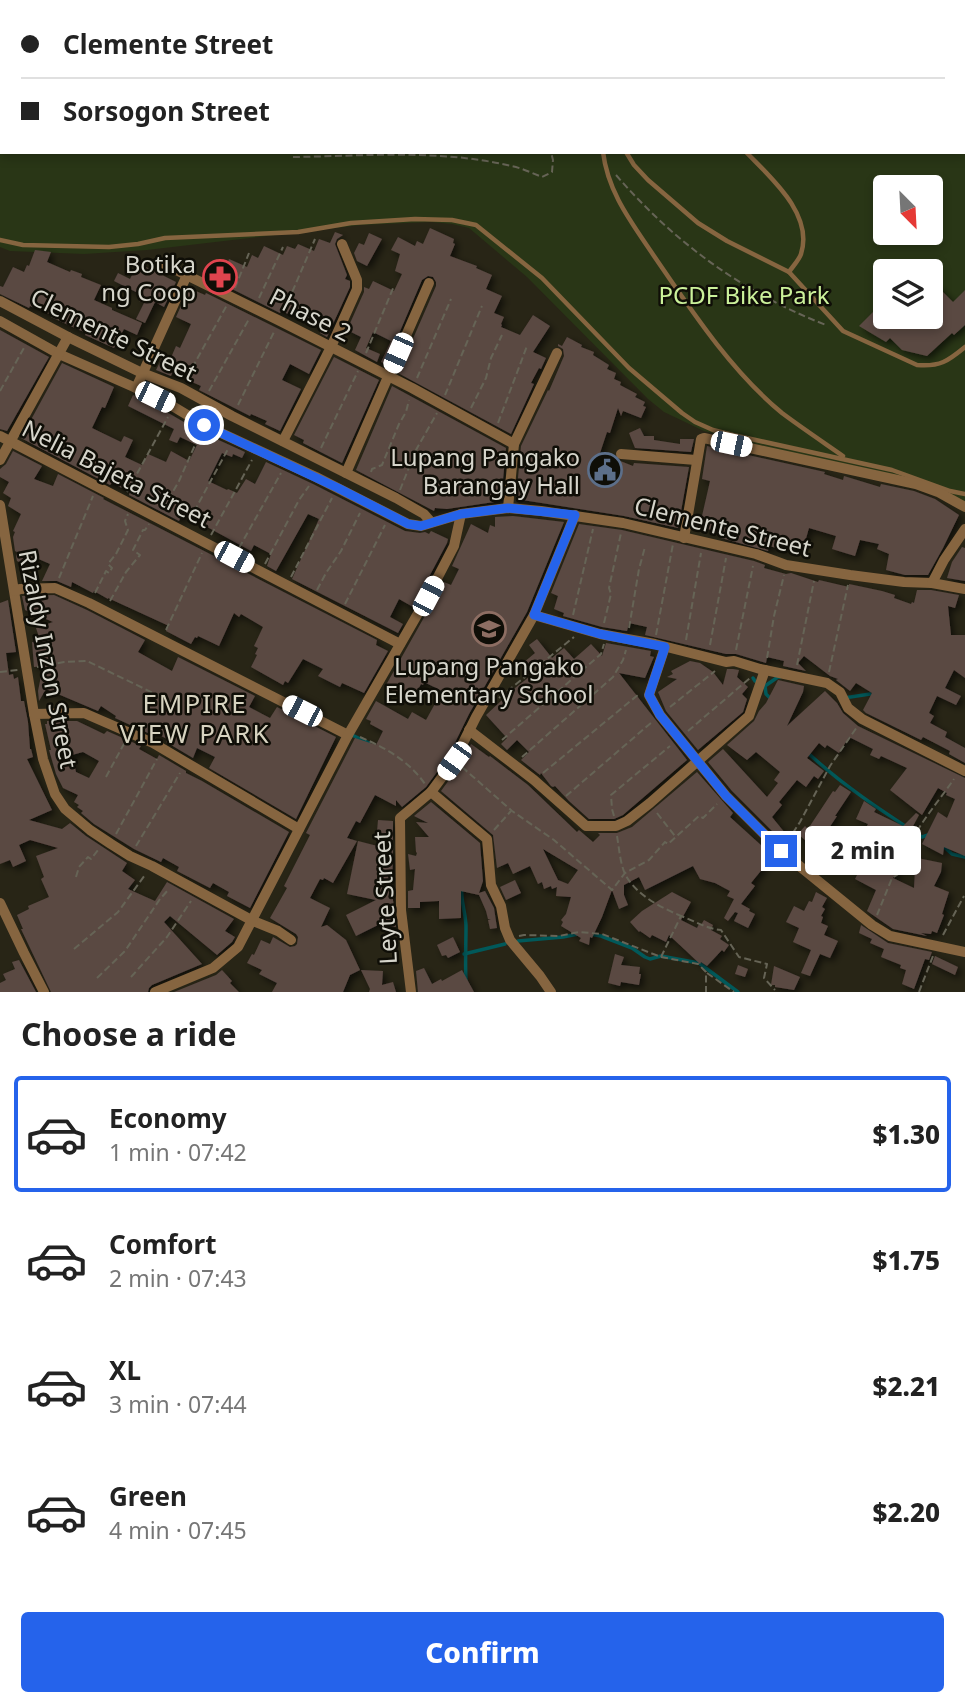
<!DOCTYPE html>
<html lang="en">
<head>
<meta charset="utf-8">
<style>
  :root { --surface:#fff; --page:#f2f2f2; --text:#222; --muted:#767676; --line:#e0e0e0; --accent:#2563eb }
  body { margin:0; font-family:"Noto Sans",sans-serif; background:var(--page); color:var(--text); height:100vh; display:flex; flex-direction:column; font-size:26px; white-space:nowrap }
  * { box-sizing:border-box; margin:0 }
  p { font-size:23px; color:var(--muted) }
  .icon { flex:none; width:38px; height:38px; fill:none; stroke:currentColor; stroke-width:2; stroke-linecap:round; stroke-linejoin:round }
  .map { position:relative; height:992px; overflow:hidden }
  .sheet { display:flex; flex-direction:column; background:var(--surface); flex:1 }
  .sheet>* { flex:none }
  .guide { position:absolute; left:0px; top:0px; width:966px; height:154px; box-shadow:0 4px 10px #0003; display:grid; align-content:center; height:154px; padding:0 21px; background:var(--surface) }
  .needle { width:46px; rotate:156deg }
  .controls { position:absolute; left:873px; top:175px; display:grid; gap:14px }
  .controls a { display:grid; place-items:center; width:70px; height:70px; border-radius:7px; background:var(--surface); box-shadow:0 4px 10px #0003; font-size:35px }
  .end { position:absolute; width:32px; height:32px; margin:-16px; border:9px solid #2563eb; background:#fff; box-shadow:0 0 0 4px #fff }
  .from { border-radius:50% }
  .bubble { position:absolute; height:49px; border-radius:7px; background:var(--surface); box-shadow:0 4px 10px #0003; font-size:23px; font-weight:800; line-height:49px; text-align:center }
  .car { position:absolute; width:21px; height:42px; margin:-21px -10px; border-radius:9px; box-shadow:0 0 5px 2px #0007; background:linear-gradient(#fff 24%,#345 0 40%,#fff 0 76%,#345 0 86%,#fff 0) }
  .guide b { display:flex; align-items:center; gap:24px; height:66px; font-size:26px }
  .guide b+b { border-top:2px solid var(--line) }
  .guide i { width:18px; height:18px; background:var(--text) }
  ul { padding:0; list-style:none }
  li { display:flex; align-items:center; gap:21px; height:116px; margin:0 14px 10px; padding:0 7px; border:4px solid transparent; border-radius:7px }
  li div { flex:1 }
  li b { display:block; font-size:26px }
  li em { font-style:normal; font-weight:800 }
  li.on { border-color:var(--accent) }
  li>.icon { width:63px; height:63px; stroke-width:1.5 }
  h2 { padding:0 21px; font-size:32px; line-height:84px }
  .button { display:flex; gap:14px; margin-top:auto; padding:14px 21px }
  .button a { flex:1; height:80px; border-radius:7px; background:var(--accent); color:#fff; font-size:28px; font-weight:800; line-height:80px; text-align:center }
  .map>svg:first-child { display:block }
  .green { fill:#293616; fill-rule:evenodd }
  .lines { fill:none; stroke-linecap:round; stroke-linejoin:round }
  .stream { stroke:#01595a; stroke-width:3.5 }
  .building { fill:#5a4843; fill-rule:evenodd; filter:url(#shadow) }
  .path { stroke:#666456; stroke-width:2; stroke-dasharray:7 3.5; stroke-linecap:butt }
  .lane { stroke:#866540; stroke-width:4.5 }
  .street { stroke:#866540; stroke-width:10 }
  .route { stroke:#2563eb; stroke-width:9 }
  .labels { text-anchor:middle; dominant-baseline:central; stroke-width:5; stroke-linejoin:round; paint-order:stroke }
  .poi-label { font-size:24px; fill:#d6d5cb; stroke:#0f0e07; text-anchor:end }
  .park-label { font-size:24px; fill:#cbf19a; stroke:#0f0e07 }
  .street-label { font-size:24px; fill:#d6d5cb; stroke:#0f0e07 }
  .neighbourhood-label { font-size:26px; letter-spacing:2px; fill:#d7d3c0; stroke:#0f0e07 }
</style>
</head>
<body>
<div class="map">
<svg width="965" height="992" viewBox="0 0 965 992">
  <defs>
    <filter id="shadow"><feDropShadow dx="3.5" dy="3.5" stdDeviation="3.5" flood-color="#0009"/></filter>
  </defs>
  <rect width="100%" height="100%" fill="#282516"/>
  <path class="green" d="M0 0H965V503L937 489 704 431 664 412 648 399 527 277 469 228 452 224 431 222 361 225 147 250 84 254 10 251 0 247ZM2 2H964V152H2ZM886 187H931V233H886ZM886 271H931V317H886Z"/>
  <g class="lines">
    <g class="stream">
      <path d="M753 678 755 681"/>
      <path d="M844 698 870 694"/>
      <path d="M772 700 766 694 765 686 778 677H780"/>
      <path d="M352 735 369 743"/>
      <path d="M807 752C842 785 882 811 922 837L928 835"/>
      <path d="M943 846 952 854 965 857"/>
      <path d="M462 886C460 900 466 913 466 927 466 945 465 962 466 980"/>
      <path d="M589 934 601 936 632 948 645 957 650 959 661 956 699 963 738 992"/>
      <path d="M518 941 563 937 578 934"/>
      <path d="M464 954 505 944"/>
    </g>
  </g>
  <g class="building">
    <path d="M430 228 454 239 453 243 455 244 450 256 477 266 476 268 492 275 486 289 502 296 494 313 504 317 501 324 502 325 501 327 520 335 533 315 550 326 533 352 546 358 541 369 539 368 531 383 534 384 511 434 398 373 436 286V282L433 277 428 276 422 280 386 364 381 362 391 341 373 332 366 348 380 354 377 362 355 350 361 337 347 330 364 292V287L369 289 373 281 394 291 402 274 395 271 400 254 391 250 398 237 415 246 417 241 423 244Z"/>
    <path d="M335 232 343 235 337 239 335 244 347 275 345 279 350 281V287L327 337 320 333 322 328 281 311 280 313 212 279 217 269 224 272 229 259 247 267 252 255 258 258 264 246 283 255 287 246 295 249 298 244 314 251 319 239 330 243Z"/>
    <path d="M369 233 382 239 367 266 357 261 354 253 359 243 364 245Z"/>
    <path d="M35 250 51 252 47 262 70 272 71 270 82 274 81 277 101 285 94 300 112 308V310L142 323 137 335 124 329 114 348 85 335 86 333 51 317 52 315 30 306 29 308 0 294V286L3 287 13 267 24 272 27 265 29 266Z"/>
    <path d="M138 263 176 282 164 307 155 302 145 323 136 319 144 303 139 301 142 295 114 281 118 273 130 279Z"/>
    <path d="M936 285 953 302 965 290V325L954 335 952 333 927 356 902 350 890 338 886 342 859 326 886 299V317H931V290Z"/>
    <path d="M189 288 205 295 206 293 321 350 309 374 290 364 282 380 301 389 280 431 265 424 267 421 251 414 250 416 199 390 201 386 172 373 171 376 156 370 163 356 170 360 176 346 180 348 191 324 176 317Z"/>
    <path d="M0 330 49 357 7 431 0 429Z"/>
    <path d="M567 337 582 345 581 347 594 352 593 355 609 365 607 369 616 373 614 379 621 382 620 385 637 394 635 397 645 402 643 406 646 407 641 418 623 411 621 416 618 408 610 433 607 432 600 453 633 466 634 463 689 467 678 528 624 516 516 499 521 446 548 390 549 391 564 356 563 349 558 346V344L562 346Z"/>
    <path d="M334 357 379 380 342 463 303 443 304 440 294 435Z"/>
    <path d="M62 363 114 387 105 408 102 407 92 428 121 442 124 436 133 440 125 457 142 465 148 454 166 462 171 451 189 461 197 445 180 437 177 443 169 440 174 429 128 406 133 395 170 414 201 432 245 452 242 458 233 454 232 457 222 453 208 481 227 490 228 489 237 493 246 479 255 484 266 462 313 484 405 531 420 533 425 532 429 534 431 531 448 539 447 543 413 607 399 599 390 617 403 624 398 633 292 579 319 519 308 514 276 571 267 566 271 554 254 545 251 551 189 517 188 519 181 516 179 521 129 495 130 492 112 483 110 485 21 438Z"/>
    <path d="M392 386 506 448 501 501 447 509 435 508 434 511 356 470Z"/>
    <path d="M640 428 644 436H654V440L680 444V439H694L691 452 635 448 629 433Z"/>
    <path d="M707 446 825 472 824 474 843 480 844 476 880 487 881 484 914 491 935 499 959 515 943 548 928 575H905L886 570 889 554 877 549 879 544 860 540 855 556 832 549 836 536 809 528 805 542 794 539 793 540H791L788 551 769 546 768 551 721 538 723 533 704 528 706 518 702 516 710 481 702 479Z"/>
    <path d="M13 451 42 466 34 479 53 486 58 474 104 498 103 499 377 640 376 645 388 651 364 693 342 683 340 687 318 676 323 669 303 659 288 683 285 681 283 685 251 667 257 655 255 654 258 648 254 646 263 627 241 614 239 617 234 613 219 646 198 636 197 638 195 637 191 644 166 631 169 626 108 598V599L94 591 93 593 72 582 71 587 57 581H42L50 564 34 557 33 559 29 557 26 565 17 561 16 556 17 552 15 551 13 537 15 532 13 531 21 514 8 506 11 498 3 493 9 482 0 477V469L6 464Z"/>
    <path d="M513 516 564 522 527 612 469 714 448 757 426 787 402 807 396 800V806L375 795 360 823 356 821 347 838 357 841 333 883 324 878 323 880 320 879 310 898 330 908 321 927 327 925 346 940 360 970 350 975 343 992H272L277 983 259 974 262 970 247 963 252 954 254 955 261 940 270 944 273 937 290 947 295 946 297 944 298 937 296 934 270 918 287 888 284 886 310 835 306 833 355 738 376 745 383 731 370 724 371 721 366 719 376 701 408 719 412 712 426 720 442 691 424 682 423 685 421 684 412 701 389 689 390 687 386 685 444 582 451 585 459 569 452 566 471 524 488 533 490 525 495 527V517Z"/>
    <path d="M579 524 622 530 754 561 765 565 764 568 786 574 791 573 818 582 819 580 849 587V584L882 591 895 595 894 598 911 604 912 602 914 603 917 590H931L959 595 955 608 948 606 951 635H965V678L954 670 945 688 961 696 956 705 937 696 929 713 934 716 930 723 947 732 945 737 965 748V763L949 754 950 751 923 737 921 740 866 713 863 710 872 693 856 683 850 691 836 680 838 679 830 676 804 656 798 663 806 671 783 666 784 661 767 657 766 663 736 654H726L645 635 647 627 629 623 627 631 602 627 563 616 564 613 554 609 558 596 551 593Z"/>
    <path d="M962 547 965 548V581L947 578 952 562Z"/>
    <path d="M54 595 87 610 145 640 138 652 172 671 178 657 255 696 249 707 270 718 277 707 336 737 296 819 209 768 215 757 197 748 193 758 166 742 167 739 150 730 148 733 115 718 116 716 101 706 98 711 46 689 39 701 38 691 43 666 34 667 32 642 41 643 36 628 53 622 25 610 22 596Z"/>
    <path d="M8 600 16 652 6 653 9 675 13 674 14 679 18 677 21 701H24L28 722 30 749H31L33 757 27 759 52 810 29 820 62 829 70 823 86 836 127 863 122 871 135 880 128 889 155 901 167 882 234 919 225 931 235 937 232 942 217 955 170 916 164 922 202 964 152 985 149 988 148 992H51L21 929H23L17 915 29 909 28 906 49 897 41 879 44 877 36 856 58 848 30 840 19 845 26 861 13 867 10 860 0 864V603Z"/>
    <path d="M537 639 552 658 564 648 574 659 591 644 602 656 606 643 651 651 650 656 654 657 653 659 645 678 619 673 687 760 623 815 614 819H589L569 801 555 786 553 787 551 786 541 773 540 775 521 760 529 752 517 740 507 750 501 744 507 738 486 715 515 688 533 674 523 663 535 653 529 645Z"/>
    <path d="M690 661 700 663 713 672 723 685 727 669H733L739 670 737 677 748 687 742 694 747 699 743 712 698 750 666 711 658 692 677 679 667 677 673 674 671 671Z"/>
    <path d="M778 680 804 686 803 692 787 726 825 691 837 703 843 713 858 726 965 778V856L944 847 943 855 922 844 938 812 947 818 955 799 946 795 947 793 938 788 922 815 890 790 907 768 881 756 879 759 870 755 873 749 849 737 839 753 827 745 825 748 819 743 807 758 824 771 818 779 814 776 806 787 797 780 779 802 782 805 772 817 799 850 797 852 782 841 732 791 708 762 723 749 767 797 778 783 774 780 780 772 756 752 747 760 727 745 754 721 759 711 766 703Z"/>
    <path d="M47 721H77L104 734 107 731 141 746 139 749 157 759 159 755 186 771V773L202 781 289 832 250 908 227 896 229 892 213 883 210 888 177 871 179 867 163 858 161 862 134 849 94 824 81 813 83 811 77 807 79 805 74 802 78 795 63 788 56 774 49 750H51L45 724H47ZM83 752 99 761 89 778 76 772 72 755Z"/>
    <path d="M471 744 489 757 490 756 528 785 577 832 579 830 593 842 600 835 598 833H617L632 827 697 772 733 813 730 817 773 856 751 883 755 886 741 904 750 909 749 911 755 914 748 928 734 921 738 913 735 912 728 921 724 918 734 899 727 896 730 891 715 883 700 879 693 866 645 890 639 877 624 885V895L628 905 619 909 612 890 602 917 592 938 590 937 589 945 579 941 581 938 561 926 563 922 561 920 566 914 571 897 556 896 557 887 552 889 551 886 544 889 542 882 538 884 530 866 513 874 508 863 497 868 493 835 441 791 460 765ZM543 849 578 870 568 884 558 880Z"/>
    <path d="M840 785 851 792 835 816H837L827 831 829 833 828 835 846 844 840 856 827 848 821 854 798 834 805 826 808 829 833 791 835 792Z"/>
    <path d="M864 801 876 809 874 812 903 826 916 813 919 815 898 854 942 863 941 872 934 886 949 892 942 914 944 915 937 933 932 931 931 934 921 933 927 936 893 929 867 911 876 890 855 879 858 873 855 871 862 858 853 853 868 824 856 819ZM901 865 915 868 914 888 893 878Z"/>
    <path d="M431 802 480 843 483 881 479 893 485 891 494 908 497 928 490 929 488 920 491 919H488L486 911 479 895 461 891V918L439 919V901L420 902V908H408V891L413 890 415 869 410 870 408 854 416 856 417 853 416 852 415 837H429L416 822 428 823 414 816Z"/>
    <path d="M378 820 393 821V840L377 832Z"/>
    <path d="M358 841 393 850 392 891 396 927 378 925 356 936 346 915 376 900 347 894Z"/>
    <path d="M515 880 521 893 506 900 500 887Z"/>
    <path d="M672 892 691 902 681 920 697 928 699 924 701 925 704 920 713 925 711 930 722 936 720 939 729 945 724 952 722 950 707 966 701 962 700 964 669 935 666 942 652 935 650 938 640 931 639 932 630 922 642 911Z"/>
    <path d="M816 892 827 898 822 907 825 909 821 916 823 917 821 923 828 926 824 935 838 941 830 958 820 954 810 976 801 973 811 950 793 942 799 928 786 922 794 906 804 911 809 901 812 902Z"/>
    <path d="M861 925 888 943 932 952 929 960 925 959 914 989 902 984 906 970 900 968 901 965 881 957 884 949 870 943 872 939 859 933Z"/>
    <path d="M453 937 460 952 448 958 446 955 442 956 437 945Z"/>
    <path d="M615 954 624 957 621 965 640 967 639 974H641L639 985 621 982 620 986 608 983Z"/>
    <path d="M935 956 958 967 955 975 932 964Z"/>
    <path d="M19 960 36 992H0V983L6 980 3 974 15 969 12 962Z"/>
    <path d="M738 965 748 969 745 977 735 974Z"/>
    <path d="M774 966 800 977 794 990 775 987V985H771Z"/>
    <path d="M424 968 432 984 441 979 442 981 462 970 474 992H418L416 971Z"/>
    <path d="M222 970 232 981 230 983 239 992H174L216 975Z"/>
    <path d="M361 970 383 971 382 985 393 982 396 992H369L370 989Z"/>
  </g>
  <g class="lines">
    <g class="path">
      <path d="M396 0 447 2 457 0"/>
      <path d="M582 0 583 2"/>
      <path d="M293 157C365 156 441 149 511 166 522 168 532 173 542 177L552 172 553 160 551 152"/>
      <path d="M616 175C674 242 743 293 826 325"/>
      <path d="M235 288 249 253"/>
      <path d="M259 298 283 247"/>
      <path d="M284 311 315 239"/>
      <path d="M366 353 394 286"/>
      <path d="M187 377 227 305"/>
      <path d="M417 378 451 299"/>
      <path d="M0 391 25 346"/>
      <path d="M209 391 249 319"/>
      <path d="M445 395 482 306"/>
      <path d="M238 405 274 332"/>
      <path d="M471 408 486 378 491 358 502 335"/>
      <path d="M498 423 527 346"/>
      <path d="M321 448 358 371"/>
      <path d="M371 472 372 469 382 465 399 424 406 412 409 400"/>
      <path d="M400 490 416 450 437 413"/>
      <path d="M127 492 168 417"/>
      <path d="M163 509 179 481 199 436"/>
      <path d="M189 521 228 449"/>
      <path d="M211 535 252 460"/>
      <path d="M239 548 281 473"/>
      <path d="M265 564 299 500 309 486"/>
      <path d="M291 577 332 498"/>
      <path d="M59 578 93 496"/>
      <path d="M317 590 326 573 341 551 360 513"/>
      <path d="M95 593 106 571 109 573 112 568 108 564 116 554 128 530 125 521 128 514"/>
      <path d="M110 601 126 572 140 555 133 550 143 530H145L149 524"/>
      <path d="M345 604 385 525"/>
      <path d="M573 615 593 529"/>
      <path d="M604 623 611 594 609 588 621 533"/>
      <path d="M629 628 639 569 645 547"/>
      <path d="M166 630 202 553"/>
      <path d="M656 635 673 544"/>
      <path d="M686 640 701 553"/>
      <path d="M710 645 726 558"/>
      <path d="M736 650 753 566"/>
      <path d="M767 658 774 616 784 575"/>
      <path d="M797 665 814 581"/>
      <path d="M37 667 64 662 87 661 176 704"/>
      <path d="M0 672 18 670"/>
      <path d="M829 672 848 585"/>
      <path d="M499 698 574 637"/>
      <path d="M670 707 715 671"/>
      <path d="M688 731 750 678"/>
      <path d="M360 737C386 748 409 761 425 784"/>
      <path d="M502 740 601 654 604 644"/>
      <path d="M522 757 613 677 623 660 626 650"/>
      <path d="M462 767 512 811 554 840 612 890 625 873 649 860 665 842 668 844 699 816 703 818 717 804"/>
      <path d="M543 773 639 694"/>
      <path d="M106 777 125 742"/>
      <path d="M566 796 652 722"/>
      <path d="M657 813 675 836"/>
      <path d="M614 816 612 809 611 795 670 746"/>
      <path d="M494 830 511 811"/>
      <path d="M116 834 157 759"/>
      <path d="M617 836C619 847 620 863 625 874 636 895 660 907 681 916"/>
      <path d="M787 842 800 822 830 766 857 727"/>
      <path d="M136 846 180 773"/>
      <path d="M76 877 79 867 88 857 91 859 98 850"/>
      <path d="M877 915 892 878 900 873C906 838 934 808 954 779"/>
      <path d="M943 935 964 896"/>
      <path d="M519 936 524 935 559 936 579 932 602 934 661 957 698 964 706 972V992"/>
      <path d="M74 949 118 912 145 875"/>
      <path d="M661 957 681 916C695 921 707 929 721 930L739 957 767 964 764 978 775 990"/>
      <path d="M707 973 734 992"/>
      <path d="M131 977 167 937 191 901"/>
      <path d="M97 978 125 951 160 899 169 889"/>
      <path d="M919 992 933 956"/>
    </g>
    <g class="lane">
      <path d="M531 0 533 2"/>
      <path d="M833 0 837 2"/>
      <path d="M567 2 569 0"/>
      <path d="M964 76H965"/>
      <path d="M964 100H965"/>
      <path d="M603 152C608 193 632 223 654 256 691 310 731 371 782 413 802 428 823 442 843 456"/>
      <path d="M626 152 634 165 648 180 698 223 727 241 789 272 843 331 917 365C940 367 948 361 965 347"/>
      <path d="M746 152C770 177 814 214 801 254 799 260 793 266 789 272"/>
      <path d="M0 240 23 245 109 247 138 244 165 238 298 232 351 223 415 219 452 220 476 225 542 278 629 368 682 413 695 422 713 430 733 435 892 470 950 491 965 494"/>
    </g>
    <g class="street">
      <path d="M162 263 280 321 412 388 514 444"/>
      <path d="M0 301 68 337 142 373 181 388 232 416 396 498 424 514 431 522"/>
      <path d="M0 321 59 354 136 388 174 407 204 425 316 477 408 524 421 526 461 514 508 508 541 511 623 523 756 554 786 565 850 575 904 582 932 583 965 589"/>
      <path d="M136 388 187 275"/>
      <path d="M0 436 400 644"/>
      <path d="M283 441 331 347 357 289V280L342 244"/>
      <path d="M621 454 696 460"/>
      <path d="M0 460 68 337"/>
      <path d="M346 473 429 283"/>
      <path d="M0 505 34 714 43 759 55 794 65 809 90 830 111 844 130 856 152 866 253 921 278 931 291 940"/>
      <path d="M508 508 514 444 557 353"/>
      <path d="M684 538 701 439 704 438 916 484 938 492 965 507"/>
      <path d="M932 583 944 560 965 529"/>
      <path d="M15 591 20 589 55 588 89 603 348 735"/>
      <path d="M534 615 600 634 655 644 726 662 734 661 760 669 827 683 840 692 848 708 862 719 965 771"/>
      <path d="M665 647 649 695 660 715 726 796 781 851 872 925 890 936 965 952"/>
      <path d="M34 714 84 713 153 743 299 829"/>
      <path d="M469 730 534 780 586 826H616L627 821 650 803 749 716 765 670"/>
      <path d="M431 792 487 839 491 885 501 906 505 928 510 940 540 976 551 992"/>
      <path d="M0 903 24 953 44 992"/>
      <path d="M155 992 213 968 238 947 348 735 428 596 454 546 461 514"/>
      <path d="M411 992 401 910 400 818 431 792 454 761 476 717 534 615 575 515"/>
    </g>
  </g>
  <g class="lines">
    <path class="route" d="M204 425 338 488 408 524 421 526 461 514 508 508 575 515 534 615 600 634 665 647 649 695 660 715 726 796 781 851"/>
  </g>
  <defs>
    <g id="pharmacy-ring" transform="scale(1.75)"><circle r="9.5" fill="#0f0e07" stroke="#e0444e" stroke-width="1.5"/><path d="M-2-6h4v4h4v4h-4v4h-4v-4h-4v-4h4Z" fill="#e0444e"/></g>
    <g id="civic-ring" transform="scale(1.75)"><circle r="9.5" fill="#0f0e07" stroke="#5c6f8a" stroke-width="1.5"/><path d="M-.6-6.5H3V-4.5H.6V-3L4-1V1h2V6H-6V1h2V-1L-.6-3ZM-1.2 2.5V6h2.4V2.5Z" fill="#5c6f8a"/></g>
    <g id="school-ring" transform="scale(1.75)"><circle r="9.5" fill="#0f0e07" stroke="#8d6e63" stroke-width="1.5"/><path d="M0-5L7-2L0 1L-7-2ZM-4 1L0 2.5L4 1V4Q0 6-4 4Z" fill="#8d6e63"/></g>
  </defs>
  <g fill-rule="evenodd">
    <use href="#pharmacy-ring" x="220" y="277"/>
    <use href="#civic-ring" x="605" y="470"/>
    <use href="#school-ring" x="489" y="629"/>
  </g>
  <g class="labels">
    <g class="poi-label">
      <text x="196" y="263">Botika<tspan x="196" dy="28">ng Coop</tspan></text>
      <text x="580" y="456">Lupang Pangako<tspan x="580" dy="28">Barangay Hall</tspan></text>
      <text x="489" y="665" text-anchor="middle">Lupang Pangako<tspan x="489" dy="28">Elementary School</tspan></text>
    </g>
    <g class="park-label">
      <text x="744" y="294">PCDF Bike Park</text>
    </g>
    <g class="street-label">
      <text transform="translate(311 314) rotate(27)">Phase 2</text>
      <text transform="translate(114 334) rotate(26)">Clemente Street</text>
      <text transform="translate(117 473) rotate(27)">Nelia Bajeta Street</text>
      <text transform="translate(723 526) rotate(14)">Clemente Street</text>
      <text transform="translate(49 659) rotate(79)">Rizaldy Inzon Street</text>
      <text transform="translate(384 898) rotate(-93)">Leyte Street</text>
    </g>
    <g class="neighbourhood-label">
      <text x="195" y="703">EMPIRE<tspan x="195" dy="30">VIEW PARK</tspan></text>
    </g>
  </g>
</svg>
<div class="controls">
<a><svg class="needle" viewBox="-14 -14 28 28"><path d="M0-13l5 13h-10z" fill="#e53935"/><path d="M0 13l5-13h-10z" fill="#767676"/></svg></a>
<a><svg class="icon" aria-label="layers" viewBox="0 0 24 24"><path d="M12 4l9 5-9 5-9-5zM3 14l9 5 9-5"/></svg></a>
</div>
<i class="end from" style="left:204px;top:425px"></i>
<i class="end" style="left:781px;top:851px"></i>
<div class="bubble" style="left:805px;top:826px;width:116px">2 min</div>
<i class="car" style="left:398px;top:353px;rotate:204deg"></i>
<i class="car" style="left:155px;top:397px;rotate:116deg"></i>
<i class="car" style="left:731px;top:444px;rotate:102deg"></i>
<i class="car" style="left:234px;top:557px;rotate:118deg"></i>
<i class="car" style="left:428px;top:596px;rotate:28deg"></i>
<i class="car" style="left:302px;top:711px;rotate:297deg"></i>
<i class="car" style="left:454px;top:761px;rotate:216deg"></i>
<div class="guide">
<b><i class="from"></i>Clemente Street</b>
<b><i></i>Sorsogon Street</b>
</div>
</div>
<section class="sheet">
<h2>Choose a ride</h2>
<ul>
<li class="on"><svg class="icon" aria-label="car" viewBox="0 0 24 24"><path d="M5 17H2v-5l4-1 3-4h7l3 4 3 1v5h-3M9 17h6M6 11h13"/><circle cx="7" cy="17" r="2"/><circle cx="17" cy="17" r="2"/></svg><div><b>Economy</b><p>1 min · 07:42</p></div><em>$1.30</em></li>
<li><svg class="icon" aria-label="car" viewBox="0 0 24 24"><path d="M5 17H2v-5l4-1 3-4h7l3 4 3 1v5h-3M9 17h6M6 11h13"/><circle cx="7" cy="17" r="2"/><circle cx="17" cy="17" r="2"/></svg><div><b>Comfort</b><p>2 min · 07:43</p></div><em>$1.75</em></li>
<li><svg class="icon" aria-label="car" viewBox="0 0 24 24"><path d="M5 17H2v-5l4-1 3-4h7l3 4 3 1v5h-3M9 17h6M6 11h13"/><circle cx="7" cy="17" r="2"/><circle cx="17" cy="17" r="2"/></svg><div><b>XL</b><p>3 min · 07:44</p></div><em>$2.21</em></li>
<li><svg class="icon" aria-label="car" viewBox="0 0 24 24"><path d="M5 17H2v-5l4-1 3-4h7l3 4 3 1v5h-3M9 17h6M6 11h13"/><circle cx="7" cy="17" r="2"/><circle cx="17" cy="17" r="2"/></svg><div><b>Green</b><p>4 min · 07:45</p></div><em>$2.20</em></li>
</ul>
<div class="button"><a>Confirm</a></div>
</section>
</body>
</html>
